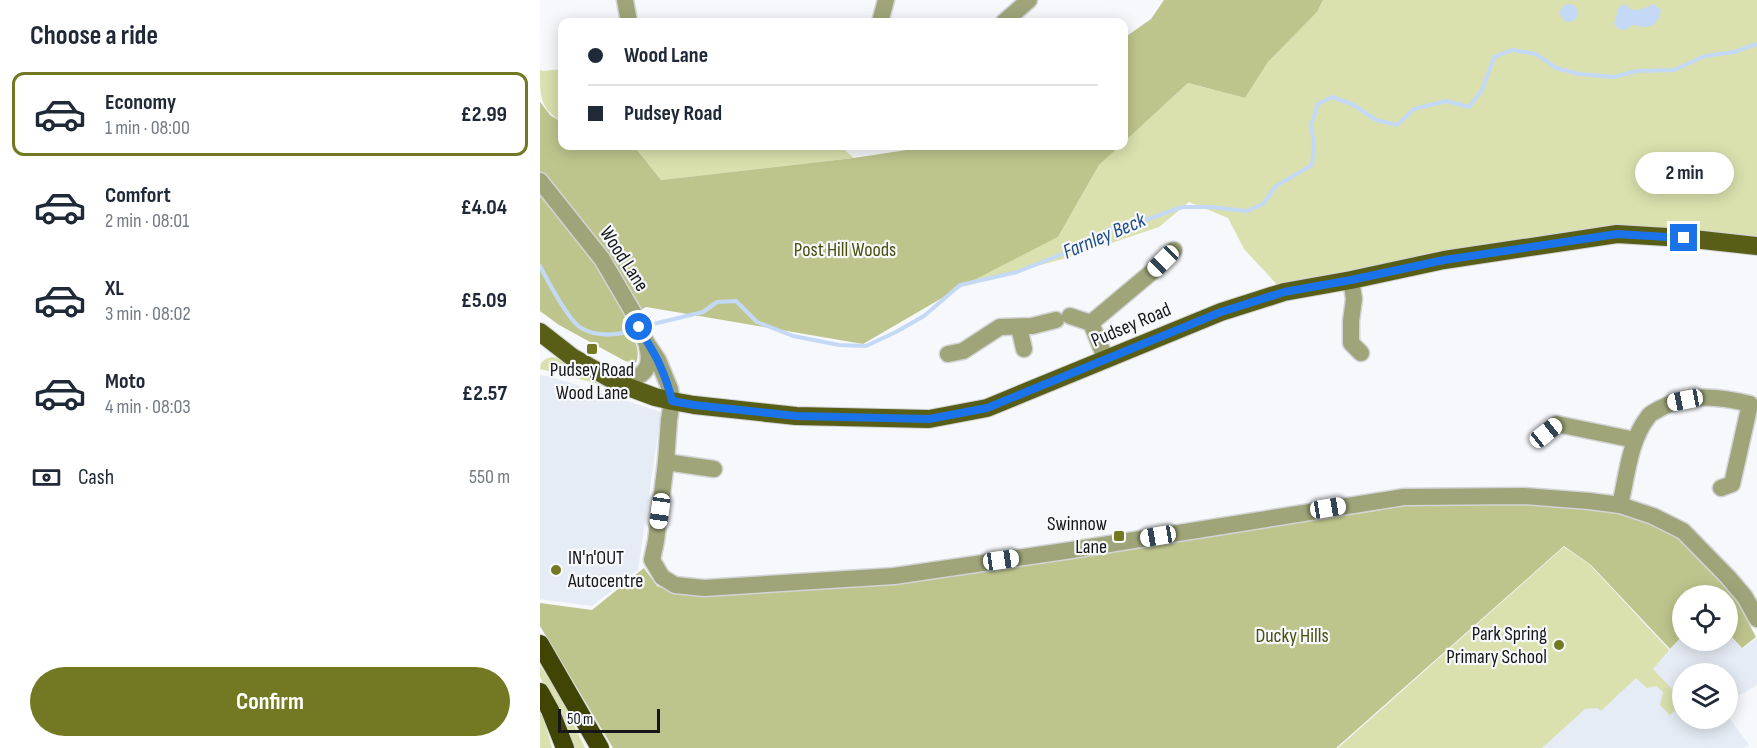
<!DOCTYPE html>
<html lang="en">
<head>
<meta charset="utf-8">
<style>
  :root { --surface:#fff; --page:#f6f6f7; --text:#1f2937; --muted:#747a83; --line:#e0e1e3; --accent:#737923 }
  body { margin:0; font-family:"Sofia Sans Condensed",sans-serif; background:var(--page); color:var(--text); height:100vh; display:flex; flex-direction:column; font-size:22px; white-space:nowrap }
  * { box-sizing:border-box; margin:0 }
  p { font-size:20px; color:var(--muted) }
  .icon { flex:none; width:33px; height:33px; fill:none; stroke:currentColor; stroke-width:2; stroke-linecap:round; stroke-linejoin:round }
  .map { position:relative; flex:1; overflow:hidden }
  .drawer { display:flex; flex-direction:column; background:var(--surface); width:540px }
  .drawer>* { flex:none }
  .banner { position:absolute; left:18px; top:18px; width:570px; height:132px; border-radius:12px; box-shadow:0 3px 15px #0003; display:grid; align-content:center; height:132px; padding:0 30px; background:var(--surface) }
  .controls { position:absolute; left:1132px; top:585px; display:grid; gap:12px }
  .controls a { display:grid; place-items:center; width:66px; height:66px; border-radius:50%; background:var(--surface); box-shadow:0 3px 15px #0003; font-size:30px }
  .scale { position:absolute; left:18px; bottom:15px; width:102px; box-sizing:border-box; padding-left:6px; border:3px solid #171718; border-top:0; font-size:16px; line-height:21px; white-space:nowrap; color:#171718; -webkit-text-stroke:4px #f6f8fb; paint-order:stroke }
  .end { position:absolute; width:27px; height:27px; margin:-14px; border:8px solid #1a73e8; background:#fff; box-shadow:0 0 0 3px #fff }
  .from { border-radius:50% }
  .bubble { position:absolute; height:42px; border-radius:21px; background:var(--surface); box-shadow:0 3px 15px #0003; font-size:20px; font-weight:700; line-height:42px; text-align:center }
  .car { position:absolute; width:18px; height:36px; margin:-18px -9px; border-radius:8px; box-shadow:0 0 4px 2px #0007; background:linear-gradient(#fff 24%,#345 0 40%,#fff 0 76%,#345 0 86%,#fff 0) }
  .banner b { display:flex; align-items:center; gap:21px; height:57px; font-size:22px }
  .banner b+b { border-top:2px solid var(--line) }
  .banner i { width:15px; height:15px; background:var(--text) }
  ul { padding:0; list-style:none }
  li { display:flex; align-items:center; gap:18px; height:84px; margin:0 12px 9px; padding:0 18px; border:3px solid transparent; border-radius:12px }
  li div { flex:1 }
  li b { display:block; font-size:22px }
  li em { font-style:normal; font-weight:700 }
  li.on { border-color:var(--accent) }
  li>.icon { width:54px; height:54px; stroke-width:1.5 }
  h2 { padding:0 30px; font-size:27px; line-height:72px }
  .pay { display:flex; align-items:center; gap:15px; height:66px; padding:0 30px; font-size:22px }
  .pay p { margin-inline-start:auto }
  .primary-button { display:flex; gap:12px; margin-top:auto; padding:12px 30px }
  .primary-button a { flex:1; height:69px; border-radius:36px; background:var(--accent); color:#fff; font-size:24px; font-weight:700; line-height:69px; text-align:center }
  main { display:flex; flex:1; min-height:0 }
  .map>svg:first-child { display:block }
  .built { fill:#e5ecf5 }
  .green { fill:#dae1ae }
  .forest { fill:#bec58c }
  .water { fill:#c4d9f6 }
  .lines { fill:none; stroke-linecap:round; stroke-linejoin:round }
  .stream { stroke:#c4d9f6; stroke-width:4 }
  .minor-casing { stroke:#d2d4d7; stroke-width:19 }
  .major-casing { stroke:#d2d4d7; stroke-width:20 }
  .highway-casing { stroke:#d2d4d7; stroke-width:20 }
  .minor { stroke:#9fa579; stroke-width:16 }
  .major { stroke:#595e17; stroke-width:18 }
  .highway { stroke:#404503; stroke-width:18 }
  .route { stroke:#1a73e8; stroke-width:8 }
  .poi-dot { fill:#737923; stroke:#f6f8fb; stroke-width:2 }
  .labels { text-anchor:middle; dominant-baseline:central; stroke-width:4.5; stroke-linejoin:round; paint-order:stroke }
  .park-label { font-size:20px; fill:#4a4f0d; stroke:#f6f8fb }
  .street-label { font-size:20px; fill:#171718; stroke:#f6f8fb }
  .poi-label { font-size:20px; fill:#171718; stroke:#f6f8fb; text-anchor:end }
  .water-label { font-size:21px; font-style:italic; fill:#214e86; stroke:#f6f8fb }
</style>
</head>
<body>
<main>
<section class="drawer">
<h2>Choose a ride</h2>
<ul>
<li class="on"><svg class="icon" aria-label="car" viewBox="0 0 24 24"><path d="M5 17H2v-5l4-1 3-4h7l3 4 3 1v5h-3M9 17h6M6 11h13"/><circle cx="7" cy="17" r="2"/><circle cx="17" cy="17" r="2"/></svg><div><b>Economy</b><p>1 min · 08:00</p></div><em>£2.99</em></li>
<li><svg class="icon" aria-label="car" viewBox="0 0 24 24"><path d="M5 17H2v-5l4-1 3-4h7l3 4 3 1v5h-3M9 17h6M6 11h13"/><circle cx="7" cy="17" r="2"/><circle cx="17" cy="17" r="2"/></svg><div><b>Comfort</b><p>2 min · 08:01</p></div><em>£4.04</em></li>
<li><svg class="icon" aria-label="car" viewBox="0 0 24 24"><path d="M5 17H2v-5l4-1 3-4h7l3 4 3 1v5h-3M9 17h6M6 11h13"/><circle cx="7" cy="17" r="2"/><circle cx="17" cy="17" r="2"/></svg><div><b>XL</b><p>3 min · 08:02</p></div><em>£5.09</em></li>
<li><svg class="icon" aria-label="car" viewBox="0 0 24 24"><path d="M5 17H2v-5l4-1 3-4h7l3 4 3 1v5h-3M9 17h6M6 11h13"/><circle cx="7" cy="17" r="2"/><circle cx="17" cy="17" r="2"/></svg><div><b>Moto</b><p>4 min · 08:03</p></div><em>£2.57</em></li>
</ul>
<div class="pay"><svg class="icon" aria-label="cash" viewBox="0 0 24 24"><path d="M3 7h18v10H3z"/><circle cx="12" cy="12" r="2"/></svg>Cash<p>550 m</p></div>
<div class="primary-button"><a>Confirm</a></div>
</section>
<div class="map">
<svg width="1217" height="748" viewBox="0 0 1217 748">
  <rect width="100%" height="100%" fill="#f6f8fb"/>
  <g class="built">
    <path d="M0 375 15 378 121 412 98 570 52 606 0 599Z"/>
    <path d="M1024 547 1050 565 1129 650 1143 636V640H1188V634L1202 649 1217 638V685L1188 702V674H1143V718H1188V716L1209 745 1204 748H798Z"/>
  </g>
  <g class="green">
    <path d="M783 0H1217V246L1077 234 744 292 704 249 688 218 649 202 619 227 530 257 421 287 518 237 559 165 580 146H584V142L648 83 705 98 728 62 777 12Z"/>
    <path d="M22 69V122C0 108 0 97 0 70L3 71Z"/>
    <path d="M94 146H300L314 158 121 180Z"/>
    <path d="M13 357 25 361 74 388 0 369C0 361 5 358 13 357Z"/>
    <path d="M1024 547 1050 565 1129 650 1113 669 1143 701V704L1130 715 1120 705 1123 692 1116 686 1107 688 1096 678 1061 711 1058 708 1045 709 1002 748H798Z"/>
    <path d="M0 665 23 702 45 748H30L8 692 0 677Z"/>
    <path d="M0 710 5 722 12 748H0Z"/>
  </g>
  <g class="forest">
    <path d="M624 0H783L777 12 728 62 705 98 648 83 584 142V38L611 19Z"/>
    <path d="M0 102 11 116 22 122V146H94L121 180 314 158 393 146H580L559 165 518 237 421 287 323 344 106 307 83 319C91 333 102 348 96 363L85 361 19 325 0 311Z"/>
    <path d="M933 502 1048 507 1111 522 1135 533 1185 579 1216 637 1202 648 1188 633V596H1143V635L1130 649 1051 565 1024 546 796 748H73L0 626V603L52 610 104 568 117 586 138 593 191 595 354 580 836 511 871 504Z"/>
  </g>
  <g class="water">
    <circle cx="1029" cy="13" r="9"/>
    <path d="M1084 4 1092 10 1102 9 1114 4 1121 10 1119 18 1112 26 1103 27 1093 25 1085 30 1079 29 1074 24 1079 7Z"/>
  </g>
  <g class="lines">
    <g class="stream">
      <path d="M0 266C7 280 29 321 41 328 58 338 78 335 95 330"/>
      <path d="M105 326 163 312 177 302 196 301 217 322 253 336 299 345 326 346 356 332 384 316 420 285 477 272 540 247 569 229 600 222 642 207H670L707 211 723 204 736 186 772 165 774 144 771 125 778 104 792 97 812 104 836 120 857 125 874 109 906 101 929 107 942 90 954 57 972 50 996 54 1016 68 1039 74 1074 77 1097 71 1134 70 1165 56 1194 52 1217 44"/>
    </g>
    <g class="minor-casing">
      <g id="minor">
        <path d="M85 0 89 22"/>
        <path d="M340 22 346 0"/>
        <path d="M464 22 489 0"/>
        <path d="M0 181 62 259 93 312 106 342 118 360 130 389 132 401 129 420 126 462 116 541 112 560 122 577 135 585 164 588 354 576 525 551 864 497 984 496 1049 501 1080 505 1113 516 1143 531 1188 577 1205 597 1217 619"/>
        <path d="M811 280 814 299 811 321V343L821 353"/>
        <path d="M530 316 551 323 613 271 634 250"/>
        <path d="M551 323 566 360"/>
        <path d="M479 327 484 349"/>
        <path d="M408 354 423 351 460 327 492 326 516 320"/>
        <path d="M80 384C101 377 114 371 107 346"/>
        <path d="M1006 433 1017 424 1095 440"/>
        <path d="M126 462 174 469"/>
        <path d="M1080 505C1087 477 1089 441 1108 417 1110 413 1115 412 1119 409 1149 393 1178 396 1210 404L1192 484 1181 488"/>
      </g>
    </g>
    <g class="major-casing">
      <path id="major" d="M0 332 32 357 80 384 115 397 132 401 154 405 256 416 389 419 447 408 681 312 744 292 811 280 904 260 1077 234 1144 238 1217 246"/>
    </g>
    <g class="highway-casing">
      <g id="highway">
        <path d="M0 644 60 748"/>
        <path d="M0 692 10 710 25 748"/>
      </g>
    </g>
    <use href="#minor" class="minor"/>
    <use href="#major" class="major"/>
    <use href="#highway" class="highway"/>
  </g>
  <g class="lines">
    <path class="route" d="M99 327C105 339 112 349 118 361 124 374 129 387 132 401L154 405 256 416 389 419 447 408 681 312 744 292 811 280 904 260 1077 234 1144 238"/>
  </g>
  <g class="poi-dot">
    <rect x="46" y="343" width="12" height="12" rx="3"/>
    <rect x="573" y="530" width="12" height="12" rx="3"/>
    <circle cx="16" cy="570" r="6"/>
    <circle cx="1019" cy="645" r="6"/>
  </g>
  <g class="labels">
    <g class="park-label">
      <text x="305" y="250">Post Hill Woods</text>
      <text x="752" y="636">Ducky Hills</text>
    </g>
    <g class="street-label">
      <text transform="translate(84 259) rotate(57)">Wood Lane</text>
      <text transform="translate(591 325) rotate(-23)">Pudsey Road</text>
    </g>
    <g class="poi-label">
      <text x="52" y="370" text-anchor="middle">Pudsey Road<tspan x="52" dy="23">Wood Lane</tspan></text>
      <text x="567" y="524">Swinnow<tspan x="567" dy="23">Lane</tspan></text>
      <text x="28" y="558" text-anchor="start">IN'n'OUT<tspan x="28" dy="23">Autocentre</tspan></text>
      <text x="1007" y="634">Park Spring<tspan x="1007" dy="23">Primary School</tspan></text>
    </g>
    <g class="water-label">
      <text transform="translate(564 236) rotate(-23)">Farnley Beck</text>
    </g>
  </g>
</svg>
<div class="controls">
<a><svg class="icon" aria-label="locate" viewBox="0 0 24 24"><circle cx="12" cy="12" r="6"/><path d="M12 2v4M12 18v4M2 12h4M18 12h4"/></svg></a>
<a><svg class="icon" aria-label="layers" viewBox="0 0 24 24"><path d="M12 4l9 5-9 5-9-5zM3 14l9 5 9-5"/></svg></a>
</div>
<div class="scale">50 m</div>
<i class="end from" style="left:99px;top:327px"></i>
<i class="end" style="left:1144px;top:238px"></i>
<div class="bubble" style="left:1095px;top:152px;width:99px">2 min</div>
<i class="car" style="left:623px;top:261px;rotate:225deg"></i>
<i class="car" style="left:1145px;top:400px;rotate:259deg"></i>
<i class="car" style="left:1006px;top:433px;rotate:51deg"></i>
<i class="car" style="left:788px;top:508px;rotate:81deg"></i>
<i class="car" style="left:120px;top:511px;rotate:188deg"></i>
<i class="car" style="left:618px;top:536px;rotate:260deg"></i>
<i class="car" style="left:461px;top:560px;rotate:82deg"></i>
<div class="banner">
<b><i class="from"></i>Wood Lane</b>
<b><i></i>Pudsey Road</b>
</div>
</div>
</main>
</body>
</html>
